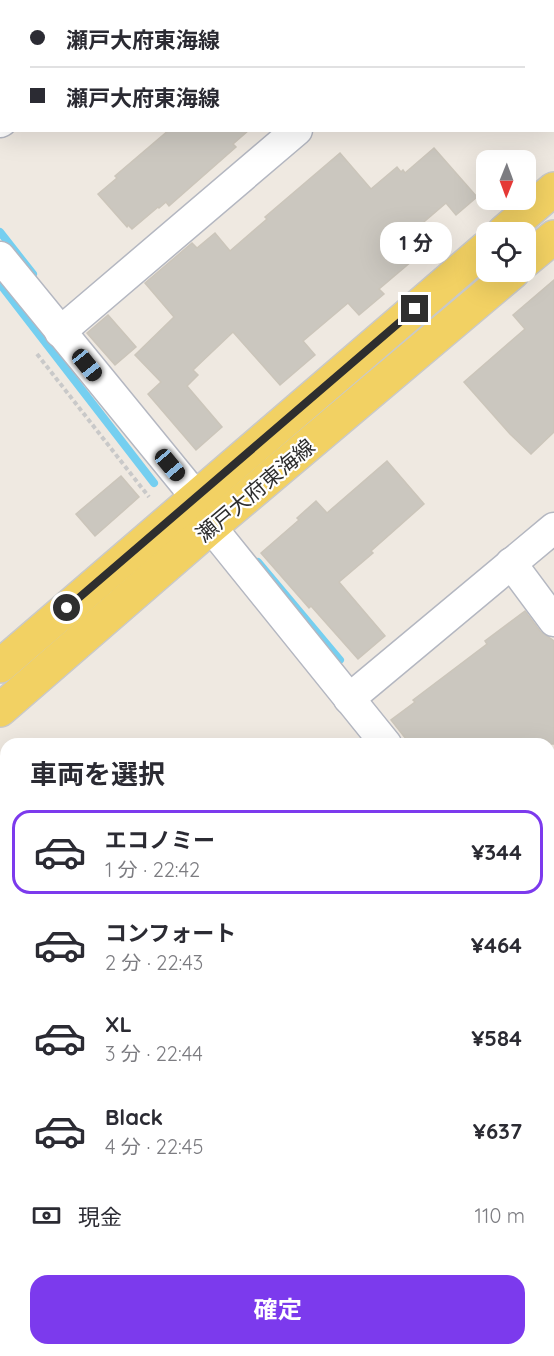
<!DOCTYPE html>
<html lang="ja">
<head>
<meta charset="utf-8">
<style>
  :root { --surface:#fff; --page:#f7f7f7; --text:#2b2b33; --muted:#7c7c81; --line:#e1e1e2; --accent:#7c3aed }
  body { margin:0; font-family:Quicksand,"Noto Sans JP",sans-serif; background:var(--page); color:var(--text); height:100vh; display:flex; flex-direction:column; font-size:22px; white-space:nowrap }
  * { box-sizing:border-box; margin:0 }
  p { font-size:20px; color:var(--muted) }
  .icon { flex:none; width:33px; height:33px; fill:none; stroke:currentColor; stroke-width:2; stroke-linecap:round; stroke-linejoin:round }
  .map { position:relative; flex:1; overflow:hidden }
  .details { position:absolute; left:0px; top:738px; width:555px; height:618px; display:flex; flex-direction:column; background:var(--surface); border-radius:18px 18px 0 0; box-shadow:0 6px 24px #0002 }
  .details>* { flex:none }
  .guide { position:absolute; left:0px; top:0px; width:555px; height:132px; box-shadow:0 6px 24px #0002; display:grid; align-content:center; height:132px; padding:0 30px; background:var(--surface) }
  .needle { width:39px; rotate:181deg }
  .buttons { position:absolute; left:476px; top:150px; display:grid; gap:12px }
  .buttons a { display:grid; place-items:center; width:60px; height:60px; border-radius:12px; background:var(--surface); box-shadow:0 6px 24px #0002; font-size:30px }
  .end { position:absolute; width:27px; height:27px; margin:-14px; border:8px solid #2e2e2e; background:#fff; box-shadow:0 0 0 3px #fff }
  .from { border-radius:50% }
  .bubble { position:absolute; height:42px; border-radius:18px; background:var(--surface); box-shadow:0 6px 24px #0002; font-size:20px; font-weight:700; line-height:42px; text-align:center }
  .car { position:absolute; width:18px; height:36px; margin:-18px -9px; border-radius:8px; box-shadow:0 0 4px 2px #0007; background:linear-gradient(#222 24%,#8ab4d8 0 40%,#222 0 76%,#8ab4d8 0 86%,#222 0) }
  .guide b { display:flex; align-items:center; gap:21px; height:57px; font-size:22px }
  .guide b+b { border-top:2px solid var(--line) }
  .guide i { width:15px; height:15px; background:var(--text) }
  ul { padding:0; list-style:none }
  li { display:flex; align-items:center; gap:18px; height:84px; margin:0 12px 9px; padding:0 18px; border:3px solid transparent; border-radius:18px }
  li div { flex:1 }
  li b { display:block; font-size:22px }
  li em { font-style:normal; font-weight:700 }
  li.selected { border-color:var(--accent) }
  li>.icon { width:54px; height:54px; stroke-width:1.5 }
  h2 { padding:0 30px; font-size:27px; line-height:72px }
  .pay { display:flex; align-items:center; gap:15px; height:66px; padding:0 30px; font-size:22px }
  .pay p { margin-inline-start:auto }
  .primary-button { display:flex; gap:12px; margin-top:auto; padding:12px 30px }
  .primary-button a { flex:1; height:69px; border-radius:18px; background:var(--accent); color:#fff; font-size:24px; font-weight:700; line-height:69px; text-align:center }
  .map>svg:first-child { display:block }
  .green { fill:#b6e59e }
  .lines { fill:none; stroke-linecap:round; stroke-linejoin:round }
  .stream { stroke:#75cff0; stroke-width:8 }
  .building { fill:#cbc7bf; stroke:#cbc5ba; stroke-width:1.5 }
  .service-casing { stroke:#b4b7c1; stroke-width:18 }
  .minor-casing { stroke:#b4b7c1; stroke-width:33 }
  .primary-casing { stroke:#c9c9c9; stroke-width:36 }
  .path { stroke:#c9c9c9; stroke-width:4; stroke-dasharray:4.5 3; stroke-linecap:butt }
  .service { stroke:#fff; stroke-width:15 }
  .minor { stroke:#fff; stroke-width:30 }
  .primary { stroke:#f2d163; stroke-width:33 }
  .route { stroke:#2e2e2e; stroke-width:8 }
  .labels { text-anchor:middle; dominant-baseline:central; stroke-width:4.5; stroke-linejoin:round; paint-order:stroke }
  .street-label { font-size:21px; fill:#2e2e2e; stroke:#fff }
</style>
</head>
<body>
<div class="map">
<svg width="554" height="1356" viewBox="0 0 554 1356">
  <rect width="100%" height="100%" fill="#efe9e1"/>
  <path class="green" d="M549 973 554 980V1078L549 1082Z"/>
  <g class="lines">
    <g class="stream">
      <path d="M0 232 33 274"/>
      <path d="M0 284 154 483"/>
      <path d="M258 562 340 660"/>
    </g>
  </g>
  <g class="building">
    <path d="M169 130H249L233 144 236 147 169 206 166 202 159 208 158 207 132 229 128 225 127 227 98 194 117 178 115 176Z"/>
    <path d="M434 148 477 197 456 215 446 203 404 239 418 256 379 289 384 294 359 315 348 303 303 341 315 355 280 385 233 332 193 370 198 375 187 386 222 427 196 450 148 394 161 382 135 355 174 317 145 283 192 243 197 248 215 233 230 251 267 219 265 217 340 153 371 189 397 167 401 172 403 170 405 173Z"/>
    <path d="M554 280V432L531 454 510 434 464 382 525 329 513 315Z"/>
    <path d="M108 315 136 347 115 365 87 333Z"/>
    <path d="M387 461 424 504 371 551 373 553 339 582 385 636 358 659 311 606 309 608 261 553 299 520 297 518 316 501 327 513Z"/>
    <path d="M121 476 139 497 95 536 76 514Z"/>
    <path d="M525 611 540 631 554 641V744H410L391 720 415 702 413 700 487 644 485 641Z"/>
  </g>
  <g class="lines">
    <g class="service-casing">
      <path id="service" d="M302 0 304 2"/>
    </g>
    <g class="minor-casing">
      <g id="minor">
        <path d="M140 2 142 0"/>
        <path d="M449 2 450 0"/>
        <path d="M0 122 2 121"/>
        <path d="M0 257 196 497"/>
        <path d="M60 332 297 130"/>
        <path d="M211 527 386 744"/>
        <path d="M511 563 554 621"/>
        <path d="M349 699 554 528"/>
        <path d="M549 954 554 961"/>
        <path d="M0 1085 6 1080"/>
        <path d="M0 1304 6 1299"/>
        <path d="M539 1350 544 1356"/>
        <path d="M190 1356 197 1350"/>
        <path d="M424 1356 430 1350"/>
      </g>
    </g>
    <g class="primary-casing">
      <g id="primary">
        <path d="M504 232 554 189"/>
        <path d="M525 261 554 237"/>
        <path d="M0 666 486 248"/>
        <path d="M0 710 211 527 513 272"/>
      </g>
    </g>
    <path class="path" d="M37 354 149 497"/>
    <use href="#service" class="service"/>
    <use href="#minor" class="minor"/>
    <use href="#primary" class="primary"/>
  </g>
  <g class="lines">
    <path class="route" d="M67 608 415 309"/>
  </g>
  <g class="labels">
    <g class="street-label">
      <text transform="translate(255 490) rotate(-40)">瀬戸大府東海線</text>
    </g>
  </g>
</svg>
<div class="buttons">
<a><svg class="needle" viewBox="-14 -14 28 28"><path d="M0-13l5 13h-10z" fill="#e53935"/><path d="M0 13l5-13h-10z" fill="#7c7c81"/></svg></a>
<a><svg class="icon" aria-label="locate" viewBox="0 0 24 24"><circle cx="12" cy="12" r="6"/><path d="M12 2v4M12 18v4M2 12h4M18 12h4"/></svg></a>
</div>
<i class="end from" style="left:67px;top:608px"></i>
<i class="end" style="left:415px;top:309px"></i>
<div class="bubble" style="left:380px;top:222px;width:72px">1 分</div>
<i class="car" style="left:87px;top:365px;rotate:141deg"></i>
<i class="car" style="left:170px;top:465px;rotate:140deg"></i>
<div class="guide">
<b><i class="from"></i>瀬戸大府東海線</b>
<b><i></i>瀬戸大府東海線</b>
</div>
<section class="details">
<h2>車両を選択</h2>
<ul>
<li class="selected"><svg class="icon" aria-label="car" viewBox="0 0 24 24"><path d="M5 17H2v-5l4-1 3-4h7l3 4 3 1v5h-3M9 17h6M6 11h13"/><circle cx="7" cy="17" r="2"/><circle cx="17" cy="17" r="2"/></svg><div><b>エコノミー</b><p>1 分 · 22:42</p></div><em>¥344</em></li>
<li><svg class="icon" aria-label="car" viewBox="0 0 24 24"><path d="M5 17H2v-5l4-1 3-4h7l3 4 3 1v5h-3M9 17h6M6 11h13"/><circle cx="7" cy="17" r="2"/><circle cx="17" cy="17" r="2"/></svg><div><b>コンフォート</b><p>2 分 · 22:43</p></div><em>¥464</em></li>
<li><svg class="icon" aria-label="car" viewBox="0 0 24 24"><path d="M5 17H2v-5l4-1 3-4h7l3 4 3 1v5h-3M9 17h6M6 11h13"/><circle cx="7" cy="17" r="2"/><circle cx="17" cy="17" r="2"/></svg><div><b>XL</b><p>3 分 · 22:44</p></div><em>¥584</em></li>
<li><svg class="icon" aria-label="car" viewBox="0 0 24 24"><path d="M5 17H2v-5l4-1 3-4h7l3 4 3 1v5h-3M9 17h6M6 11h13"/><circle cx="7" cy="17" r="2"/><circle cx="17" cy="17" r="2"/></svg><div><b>Black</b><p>4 分 · 22:45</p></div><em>¥637</em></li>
</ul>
<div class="pay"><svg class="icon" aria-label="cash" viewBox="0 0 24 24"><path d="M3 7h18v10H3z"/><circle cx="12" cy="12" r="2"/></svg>現金<p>110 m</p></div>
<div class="primary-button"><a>確定</a></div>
</section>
</div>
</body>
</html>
